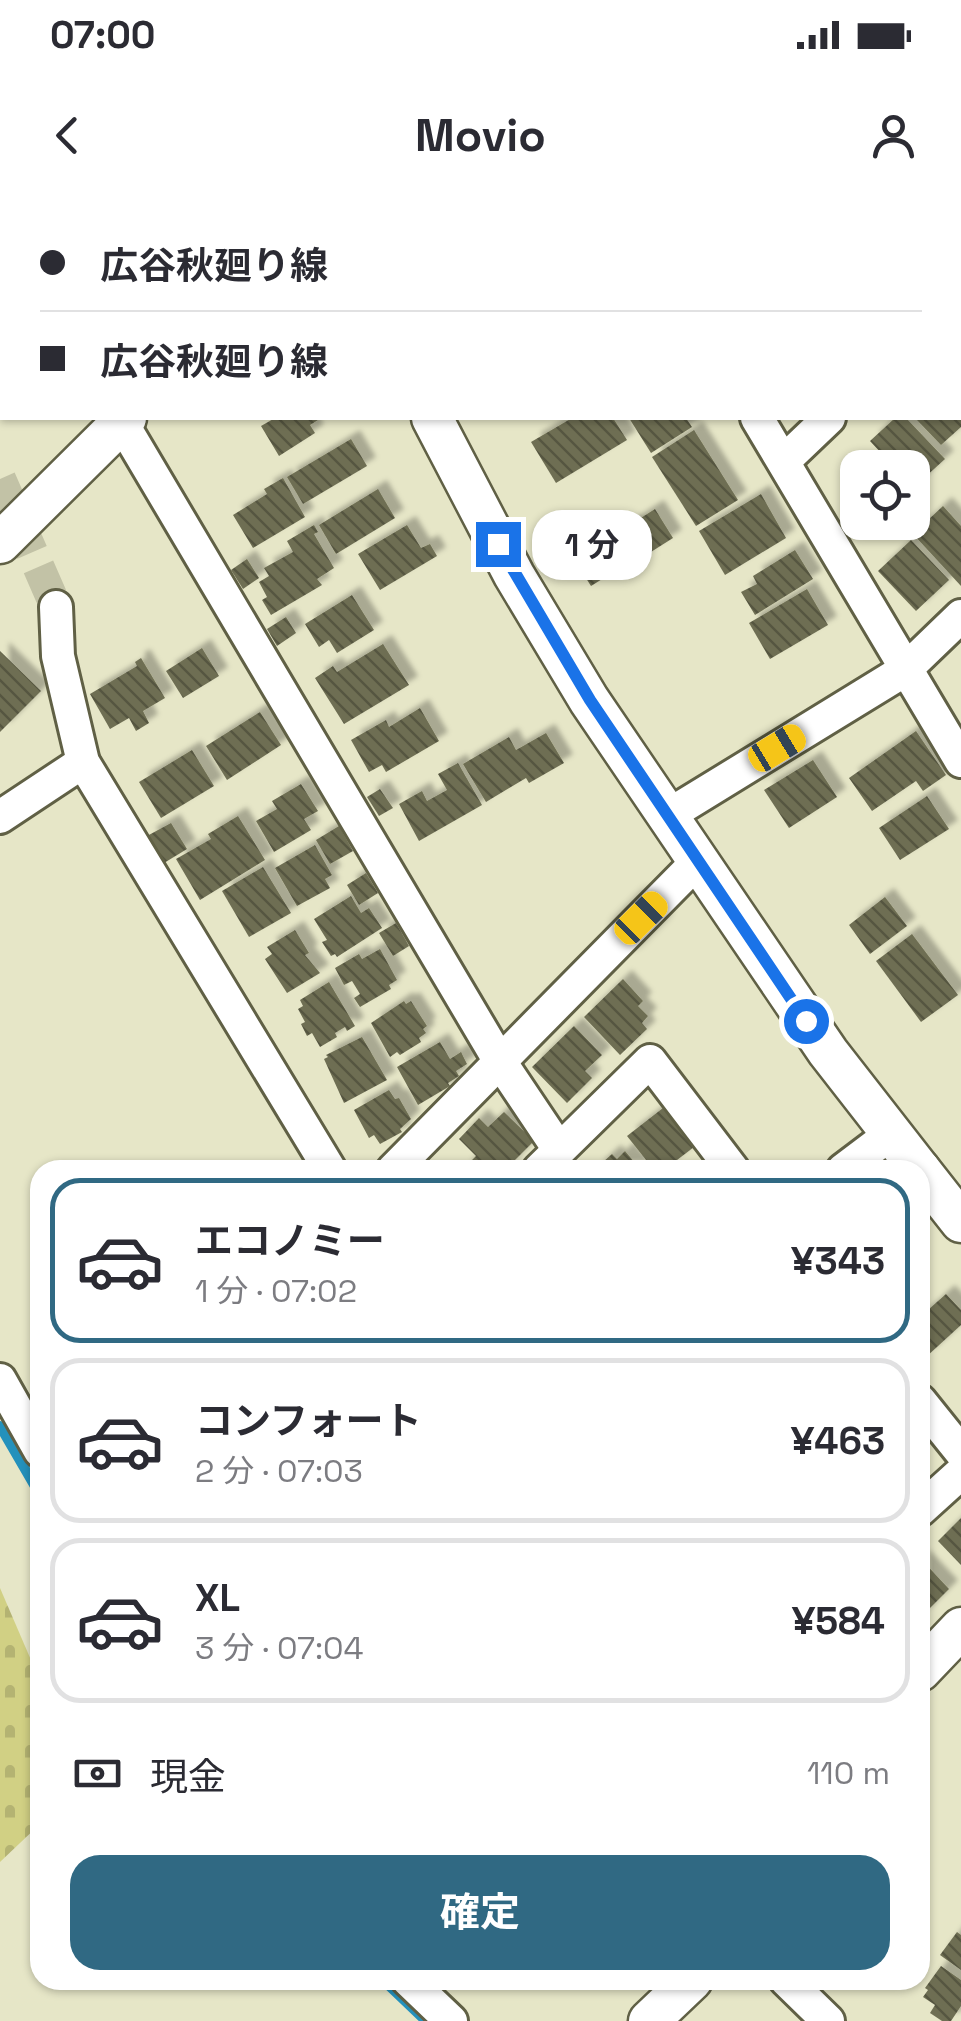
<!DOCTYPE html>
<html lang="ja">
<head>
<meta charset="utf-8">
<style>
  :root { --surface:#fff; --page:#f7f7f7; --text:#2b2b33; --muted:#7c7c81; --line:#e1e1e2; --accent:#306983 }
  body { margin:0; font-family:"Space Grotesk","Noto Sans JP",sans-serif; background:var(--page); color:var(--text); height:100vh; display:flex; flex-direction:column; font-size:38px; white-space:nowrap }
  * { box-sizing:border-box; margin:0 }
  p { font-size:32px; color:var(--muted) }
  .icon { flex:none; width:55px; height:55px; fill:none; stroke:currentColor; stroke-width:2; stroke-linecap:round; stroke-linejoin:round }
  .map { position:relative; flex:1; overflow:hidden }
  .sheet { position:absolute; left:30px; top:960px; width:900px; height:830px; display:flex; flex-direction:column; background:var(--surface); border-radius:30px; box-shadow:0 2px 8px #0004 }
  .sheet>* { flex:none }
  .top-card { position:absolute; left:0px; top:0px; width:962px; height:220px; box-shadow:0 2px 8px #0004; display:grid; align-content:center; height:220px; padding:0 40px; background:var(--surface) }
  .fabs { position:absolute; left:840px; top:250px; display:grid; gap:20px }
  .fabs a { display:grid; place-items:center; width:90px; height:90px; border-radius:20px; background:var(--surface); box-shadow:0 2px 8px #0004; font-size:50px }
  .end { position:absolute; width:45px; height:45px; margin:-22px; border:12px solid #1a73e8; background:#fff; box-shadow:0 0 0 5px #fff }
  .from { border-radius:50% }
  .bubble { position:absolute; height:70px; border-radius:30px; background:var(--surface); box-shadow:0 2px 8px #0004; font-size:32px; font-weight:700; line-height:70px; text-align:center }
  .car { position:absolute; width:30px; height:60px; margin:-30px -15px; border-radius:12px; box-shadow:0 0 8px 2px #0007; background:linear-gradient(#f5c518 24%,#345 0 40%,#f5c518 0 76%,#345 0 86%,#f5c518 0) }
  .top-card b { display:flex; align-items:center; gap:35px; height:95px; font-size:38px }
  .top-card b+b { border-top:2px solid var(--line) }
  .top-card i { width:25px; height:25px; background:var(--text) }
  ul { padding:18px 0 0; list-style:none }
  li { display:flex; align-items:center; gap:30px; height:165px; margin:0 20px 15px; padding:0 20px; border:5px solid var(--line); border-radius:30px }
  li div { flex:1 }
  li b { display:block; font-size:38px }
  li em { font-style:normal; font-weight:700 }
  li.selected { border-color:var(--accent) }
  li>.icon { width:90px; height:90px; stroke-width:1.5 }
  .pay { display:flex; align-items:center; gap:25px; height:110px; padding:0 40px; font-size:38px }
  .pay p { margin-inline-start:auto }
  .cta { display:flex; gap:20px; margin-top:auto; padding:20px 40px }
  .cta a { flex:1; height:115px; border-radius:30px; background:var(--accent); color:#fff; font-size:40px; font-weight:700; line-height:115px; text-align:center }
  .status { display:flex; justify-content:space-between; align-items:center; height:70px; padding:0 50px; background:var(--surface); direction:ltr }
  .status svg { height:28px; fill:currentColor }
  header { display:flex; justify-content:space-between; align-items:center; height:130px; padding:0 40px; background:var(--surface); font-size:45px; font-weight:700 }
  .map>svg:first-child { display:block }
  .cemetery { fill:url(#cemetery-stones) }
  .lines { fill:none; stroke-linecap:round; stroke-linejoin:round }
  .stream { stroke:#2491bc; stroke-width:10 }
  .building { fill:url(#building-back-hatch); filter:url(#shadow) }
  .minor-tunnel { stroke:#c2c2a6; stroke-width:32; stroke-dasharray:32 16; stroke-linecap:butt }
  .minor-casing { stroke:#606045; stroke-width:38 }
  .tertiary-casing { stroke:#606045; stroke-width:45 }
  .minor { stroke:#fff; stroke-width:32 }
  .tertiary { stroke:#fff; stroke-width:40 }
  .route { stroke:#1a73e8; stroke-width:12 }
</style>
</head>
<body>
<div class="status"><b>07:00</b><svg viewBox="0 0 49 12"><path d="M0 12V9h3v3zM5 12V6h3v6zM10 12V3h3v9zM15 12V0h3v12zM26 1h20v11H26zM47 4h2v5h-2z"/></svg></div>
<header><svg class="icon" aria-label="back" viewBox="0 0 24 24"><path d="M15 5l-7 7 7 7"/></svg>Movio<svg class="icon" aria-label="person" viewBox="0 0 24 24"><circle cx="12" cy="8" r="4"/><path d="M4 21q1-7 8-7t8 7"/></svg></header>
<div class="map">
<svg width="961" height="1821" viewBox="0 0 961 1821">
  <defs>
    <pattern id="cemetery-stones" width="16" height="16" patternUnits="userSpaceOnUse" patternTransform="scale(2.5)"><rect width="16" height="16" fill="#d1d084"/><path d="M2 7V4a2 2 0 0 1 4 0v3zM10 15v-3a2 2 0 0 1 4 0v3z" fill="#b4b372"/></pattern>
    <pattern id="building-back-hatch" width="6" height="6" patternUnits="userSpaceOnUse" patternTransform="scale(2.5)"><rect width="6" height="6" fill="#6e6e53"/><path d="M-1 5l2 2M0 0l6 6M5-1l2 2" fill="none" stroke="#565641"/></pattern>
    <filter id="shadow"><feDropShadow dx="9" dy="-9" stdDeviation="2.5" flood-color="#0004"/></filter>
  </defs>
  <rect width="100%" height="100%" fill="#e6e6c7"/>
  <path class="cemetery" d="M0 1388 40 1481V1624L0 1662Z"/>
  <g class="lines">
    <g class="stream">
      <path d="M0 1226 40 1295"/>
      <path d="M383 1780 426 1821"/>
    </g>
  </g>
  <g class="building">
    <path d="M275 218H317L318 220 310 225 315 233 279 256 261 226Z"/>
    <path d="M572 218H613L627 240 556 283 531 242Z"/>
    <path d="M629 218H686L692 227 651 253Z"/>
    <path d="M895 218H906L945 259 912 289V268H895L870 241Z"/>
    <path d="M915 218H961V227L941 245Z"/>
    <path d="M694 230 738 300 696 326 652 257Z"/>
    <path d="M351 239 367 266 303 304 287 277Z"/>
    <path d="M283 278 305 317 253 348 233 315 267 294 264 289Z"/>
    <path d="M378 289 395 318 336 354 319 325Z"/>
    <path d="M761 294 786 338 725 375 699 331Z"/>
    <path d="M858 298V322H886L868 339 842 312Z"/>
    <path d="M943 306 961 326V386L913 334Z"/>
    <path d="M655 309 673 338 624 369 606 340Z"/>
    <path d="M314 325 318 332 314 334 334 368 317 379 322 385 271 415 262 400 267 397 259 382 269 376 264 368 293 352 287 341Z"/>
    <path d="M407 325 421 348 430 344 437 356 380 390 358 354Z"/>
    <path d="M911 340 949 380 916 411 878 371Z"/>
    <path d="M598 343 615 371 591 386 573 358Z"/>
    <path d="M795 350 813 379 755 415 741 392 757 384 753 376Z"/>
    <path d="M247 359 259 378 243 389 231 370Z"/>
    <path d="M807 389 828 425 770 459 749 423Z"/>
    <path d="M352 395 374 430 337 453 329 440 319 447 305 424Z"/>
    <path d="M286 417 296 433 277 446 267 429Z"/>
    <path d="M383 444 409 485 344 524 315 478 333 466 337 472Z"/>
    <path d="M202 448 219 476 183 498 166 471Z"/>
    <path d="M0 451 41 491 0 532Z"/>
    <path d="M141 458 165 498 143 511 149 523 136 531 129 518 110 529 90 494 137 466 135 462Z"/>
    <path d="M420 508 439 541 386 572 382 565 369 572 351 540 386 520 389 527Z"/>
    <path d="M260 512 281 545 227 580 206 546Z"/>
    <path d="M916 531 946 575 923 591 916 581 872 611 849 578Z"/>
    <path d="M546 533 564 563 529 583 526 578 486 602 463 564 509 537 516 550Z"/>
    <path d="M192 550 214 586 161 618 139 582Z"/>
    <path d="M813 560 837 597 789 628 764 590Z"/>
    <path d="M458 563 482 605 419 641 399 604 422 591 427 601 447 590 438 574Z"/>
    <path d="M301 584 318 611 304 619 311 630 274 652 256 621 277 609 272 601Z"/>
    <path d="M380 589 393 608 379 616 367 597Z"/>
    <path d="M927 596 949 629 900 660 879 628Z"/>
    <path d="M238 616 265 660 200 700 176 659 211 639 208 634Z"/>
    <path d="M171 623 187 649 164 663 147 636Z"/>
    <path d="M339 626 353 651 330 664 316 640Z"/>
    <path d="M315 645 332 675 325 679 330 688 297 706 275 668Z"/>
    <path d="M263 667 291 713 249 737 222 691Z"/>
    <path d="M366 673 378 693 359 705 347 685Z"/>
    <path d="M351 696 361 713 369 708 382 728 337 757 335 754 331 756 322 742 327 740 314 719Z"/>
    <path d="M885 697 907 726 870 754 849 725Z"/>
    <path d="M396 723 409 746 393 756 379 733Z"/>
    <path d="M295 730 309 753 305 755 320 773 287 793 265 759 272 754 267 747Z"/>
    <path d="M912 734 958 795 921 822 876 761Z"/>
    <path d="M380 749 397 780 389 785 391 789 360 807 354 798 360 794 352 781 344 785 335 768 359 754 362 759Z"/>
    <path d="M623 779 643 801 638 806 648 816 642 823 647 829 620 855 584 817Z"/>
    <path d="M329 782 355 826 347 831 345 827 335 833 337 837 320 847 312 833 307 836 301 824 305 822 298 809 303 806 300 800Z"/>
    <path d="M404 801 406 804 411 801 427 826 423 829 426 833 419 838 421 842 400 855 397 852 390 857 371 823Z"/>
    <path d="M574 826 602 855 585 871 592 878 567 903 532 867Z"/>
    <path d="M362 837 387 880 344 903 324 859 328 857 326 855Z"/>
    <path d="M440 842 450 859 461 852 467 864 456 871 459 876 448 883 450 886 418 905 397 867Z"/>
    <path d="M389 890 395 899 399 898 411 919 400 929 402 932 380 944 374 935 369 938 354 910Z"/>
    <path d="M663 908 694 947 664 970H654L627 936Z"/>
    <path d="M504 912 534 941 505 970H462L476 956 459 939 479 918 488 927Z"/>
    <path d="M625 951 641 970H594L612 954 617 959Z"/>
    <path d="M946 1094 961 1110V1125L926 1157 920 1151V1117Z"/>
    <path d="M961 1318V1365L938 1341Z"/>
    <path d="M920 1358 949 1389 920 1418Z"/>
    <path d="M957 1732 961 1735V1770L940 1755Z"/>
    <path d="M941 1766 961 1780V1806L951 1821H942L930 1813 935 1805 923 1797 928 1790 925 1788Z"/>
  </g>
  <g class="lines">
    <path class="minor-tunnel" d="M0 279 56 407"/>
    <g class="minor-casing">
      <g id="minor">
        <path d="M33 0 34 2"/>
        <path d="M620 0 621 2"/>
        <path d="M716 2 719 0"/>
        <path d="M960 90 961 89"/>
        <path d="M119 218 499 860 558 948"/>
        <path d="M757 218 961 561"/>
        <path d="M785 260 829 218"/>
        <path d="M56 407 58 456 83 562 330 970"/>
        <path d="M667 616 905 470 961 416"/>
        <path d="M0 617 83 562"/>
        <path d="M393 970 697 662"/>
        <path d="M539 970 650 861 733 970"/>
        <path d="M843 970 892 933"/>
        <path d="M0 1180 40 1251"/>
        <path d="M920 1201 961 1252"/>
        <path d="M920 1310 961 1273"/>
        <path d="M408 1780 451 1821"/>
        <path d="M786 1780 828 1821"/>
      </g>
    </g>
    <g class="tertiary-casing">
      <g id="tertiary">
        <path d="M342 2 345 0"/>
        <path d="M432 218 514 375 589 500 828 852 920 970"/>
        <path d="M0 343 126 218"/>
        <path d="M920 970 961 1022"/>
        <path d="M920 1471 961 1428"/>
        <path d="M649 1821 692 1780"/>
      </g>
    </g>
    <use href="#minor" class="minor"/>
    <use href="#tertiary" class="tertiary"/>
  </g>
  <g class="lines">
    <path class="route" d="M498 344 590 500 806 821"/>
  </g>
</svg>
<div class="fabs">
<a><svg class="icon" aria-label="locate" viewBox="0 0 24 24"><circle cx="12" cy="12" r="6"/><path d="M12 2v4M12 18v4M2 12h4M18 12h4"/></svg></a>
</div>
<i class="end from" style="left:806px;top:821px"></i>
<i class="end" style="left:498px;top:344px"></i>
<div class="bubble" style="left:532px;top:310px;width:120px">1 分</div>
<i class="car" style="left:777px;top:548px;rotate:59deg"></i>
<i class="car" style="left:641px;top:718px;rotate:45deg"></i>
<div class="top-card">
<b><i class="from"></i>広谷秋廻り線</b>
<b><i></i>広谷秋廻り線</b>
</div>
<section class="sheet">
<ul>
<li class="selected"><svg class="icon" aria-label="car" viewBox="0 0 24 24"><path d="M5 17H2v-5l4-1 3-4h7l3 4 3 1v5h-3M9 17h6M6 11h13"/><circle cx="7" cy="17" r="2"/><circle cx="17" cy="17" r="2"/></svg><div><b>エコノミー</b><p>1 分 · 07:02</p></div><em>¥343</em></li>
<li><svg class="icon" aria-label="car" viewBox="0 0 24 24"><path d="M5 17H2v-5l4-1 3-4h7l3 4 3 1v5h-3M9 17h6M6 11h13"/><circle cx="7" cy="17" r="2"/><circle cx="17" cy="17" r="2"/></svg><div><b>コンフォート</b><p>2 分 · 07:03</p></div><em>¥463</em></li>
<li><svg class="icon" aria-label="car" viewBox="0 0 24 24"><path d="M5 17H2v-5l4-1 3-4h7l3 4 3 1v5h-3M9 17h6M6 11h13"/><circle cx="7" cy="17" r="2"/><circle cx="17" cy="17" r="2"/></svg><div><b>XL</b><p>3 分 · 07:04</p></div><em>¥584</em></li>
</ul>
<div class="pay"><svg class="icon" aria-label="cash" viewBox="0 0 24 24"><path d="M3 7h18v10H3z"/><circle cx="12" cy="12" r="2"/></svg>現金<p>110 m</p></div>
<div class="cta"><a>確定</a></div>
</section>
</div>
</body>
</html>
